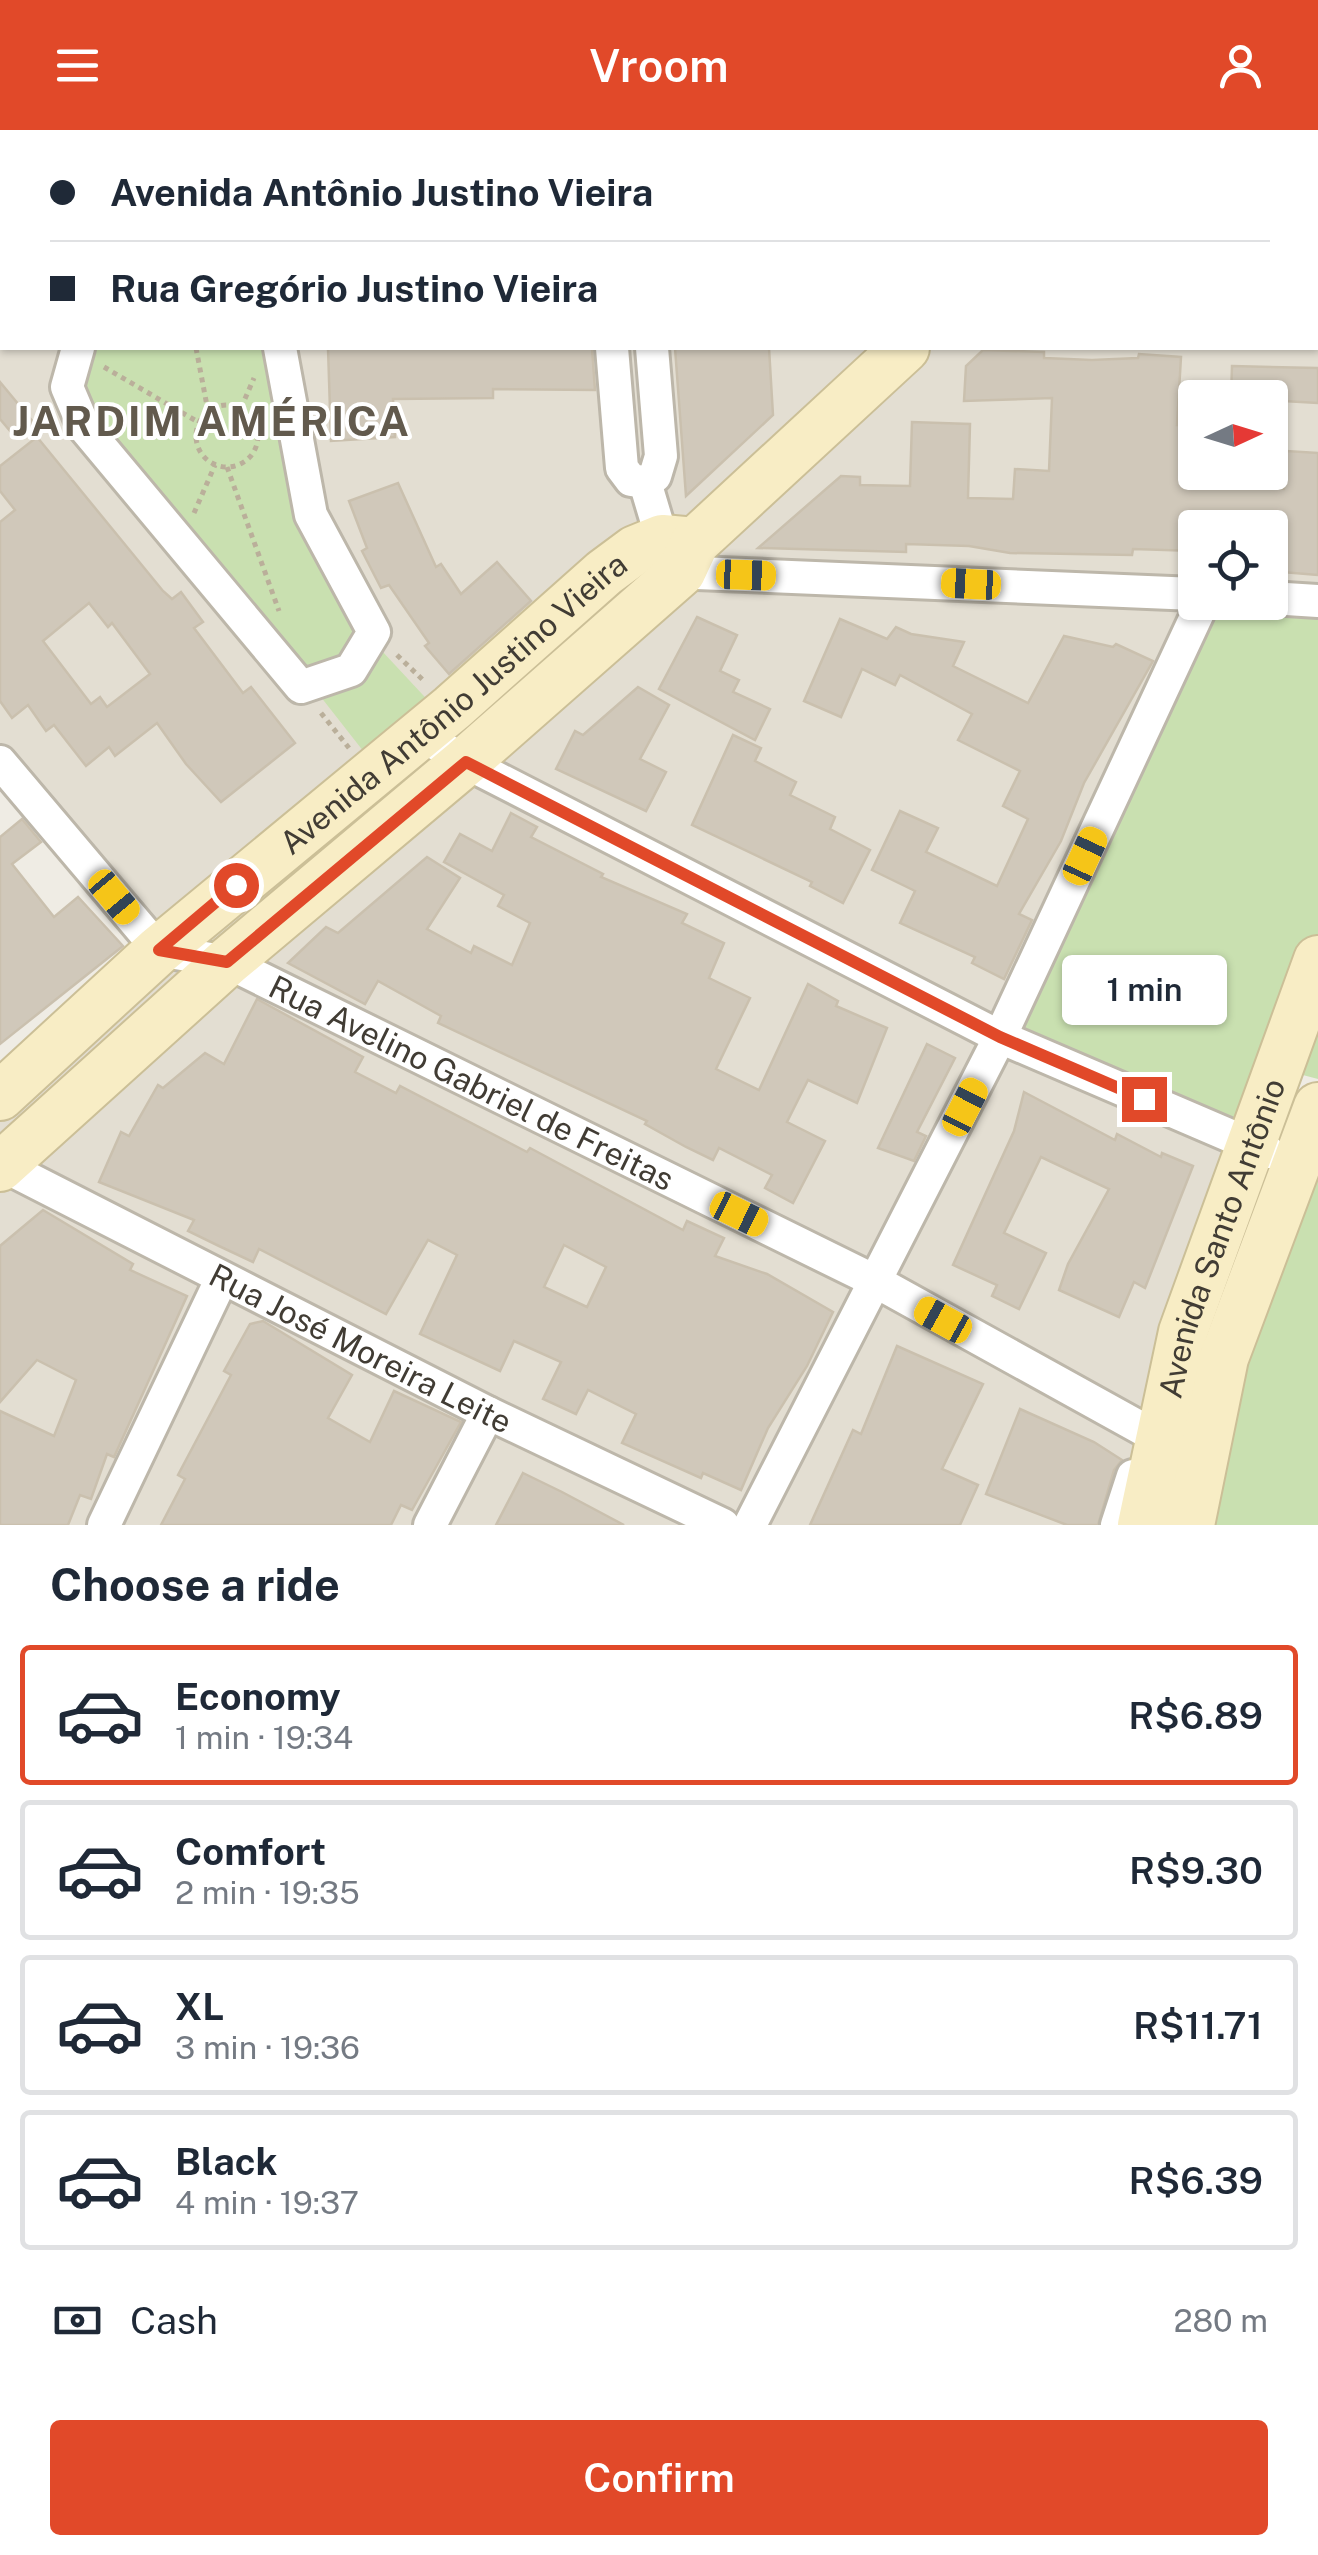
<!DOCTYPE html>
<html lang="en">
<head>
<meta charset="utf-8">
<style>
  :root { --surface:#fff; --page:#f6f6f7; --text:#1f2937; --muted:#747a83; --line:#e0e1e3; --accent:#e14929 }
  body { margin:0; font-family:"Public Sans",sans-serif; background:var(--page); color:var(--text); height:100vh; display:flex; flex-direction:column; font-size:38px; white-space:nowrap }
  * { box-sizing:border-box; margin:0 }
  p { font-size:32px; color:var(--muted) }
  .icon { flex:none; width:55px; height:55px; fill:none; stroke:currentColor; stroke-width:2; stroke-linecap:round; stroke-linejoin:round }
  .map { position:relative; height:1395px; overflow:hidden }
  .details { display:flex; flex-direction:column; background:var(--surface); flex:1 }
  .details>* { flex:none }
  .top-card { position:absolute; left:0px; top:0px; width:1320px; height:220px; box-shadow:0 2px 8px #0004; display:grid; align-content:center; height:220px; padding:0 50px; background:var(--surface) }
  .needle { width:65px; rotate:86deg }
  .buttons { position:absolute; left:1178px; top:250px; display:grid; gap:20px }
  .buttons a { display:grid; place-items:center; width:110px; height:110px; border-radius:10px; background:var(--surface); box-shadow:0 2px 8px #0004; font-size:50px }
  .end { position:absolute; width:45px; height:45px; margin:-22px; border:12px solid #e14929; background:#fff; box-shadow:0 0 0 5px #fff }
  .from { border-radius:50% }
  .bubble { position:absolute; height:70px; border-radius:10px; background:var(--surface); box-shadow:0 2px 8px #0004; font-size:32px; font-weight:600; line-height:70px; text-align:center }
  .car { position:absolute; width:30px; height:60px; margin:-30px -15px; border-radius:12px; box-shadow:0 0 8px 2px #0007; background:linear-gradient(#f5c518 24%,#345 0 40%,#f5c518 0 76%,#345 0 86%,#f5c518 0) }
  .top-card b { display:flex; align-items:center; gap:35px; height:95px; font-size:38px }
  .top-card b+b { border-top:2px solid var(--line) }
  .top-card i { width:25px; height:25px; background:var(--text) }
  ul { padding:0; list-style:none }
  li { display:flex; align-items:center; gap:30px; height:140px; margin:0 20px 15px; padding:0 30px; border:5px solid var(--line); border-radius:10px }
  li div { flex:1 }
  li b { display:block; font-size:38px }
  li em { font-style:normal; font-weight:600 }
  li.active { border-color:var(--accent) }
  li>.icon { width:90px; height:90px; stroke-width:1.5 }
  h2 { padding:0 50px; font-size:45px; line-height:120px }
  .pay { display:flex; align-items:center; gap:25px; height:110px; padding:0 50px; font-size:38px }
  .pay p { margin-inline-start:auto }
  .button { display:flex; gap:20px; margin-top:auto; padding:20px 50px }
  .button a { flex:1; height:115px; border-radius:10px; background:var(--accent); color:#fff; font-size:40px; font-weight:600; line-height:115px; text-align:center }
  header { display:flex; justify-content:space-between; align-items:center; height:130px; padding:0 50px; background:var(--accent); color:#fff; font-size:45px; font-weight:600 }
  .map>svg:first-child { display:block }
  .residential { fill:#e3ded2; fill-rule:evenodd }
  .green { fill:#c9e0b0 }
  .building { fill:#d0c8ba; stroke:#cac0ae; stroke-width:2.5; fill-rule:evenodd }
  .lines { fill:none; stroke-linecap:round; stroke-linejoin:round }
  .street-casing { stroke:#bdb7aa; stroke-width:38 }
  .secondary-casing { stroke:#cbbf97; stroke-width:52 }
  .path { stroke:#baaf9a; stroke-width:5; stroke-dasharray:5 5; stroke-linecap:butt }
  .street { stroke:#fff; stroke-width:32 }
  .secondary { stroke:#f8edc5; stroke-width:48 }
  .route { stroke:#e14929; stroke-width:12 }
  .labels { text-anchor:middle; dominant-baseline:central; stroke-width:8; stroke-linejoin:round; paint-order:stroke }
  .street-label { font-size:32px; fill:#413c34; stroke:#fff }
  .district-label { font-size:42px; font-weight:bold; letter-spacing:2.5px; fill:#625a4d; stroke:#fff }
</style>
</head>
<body>
<header><svg class="icon" aria-label="menu" viewBox="0 0 24 24"><path d="M4 6h16M4 12h16M4 18h16"/></svg>Vroom<svg class="icon" aria-label="person" viewBox="0 0 24 24"><circle cx="12" cy="8" r="4"/><path d="M4 21q1-7 8-7t8 7"/></svg></header>
<div class="map">
<svg width="1318" height="1395" viewBox="0 0 1318 1395">
  <rect width="100%" height="100%" fill="#efece4"/>
  <path class="residential" d="M0 0H1318V469L1270 466V398H1195V472L998 907 1293 1034 1190 1395H0V971L155 821 0 639ZM2 2H1318V218H2ZM1195 268H1270V342H1195Z"/>
  <g class="green">
    <path d="M83 218H275L292 331 368 506 436 579 371 631 299 539 86 297Z"/>
    <path d="M1318 471V949L1280 939 1251 1015 1001 907 1203 473Z"/>
    <path d="M1318 983V1395H1190Z"/>
  </g>
  <g class="building">
    <path d="M328 218H592L595 260 493 259V268L393 269 395 307 331 311Z"/>
    <path d="M675 218H769L773 285 686 366Z"/>
    <path d="M983 220 1044 222V228L1092 230 1138 228 1139 224 1181 227 1177 295 1195 296V342H1226V355L1284 359 1287 321 1318 323V445L1270 441V398H1195V421L1133 419 1132 425 1010 423 969 416 906 414V422L758 418 841 346 860 347V355L910 356 912 292 970 294 968 368 1013 369 1015 339 1049 341 1052 268 964 271 966 236Z"/>
    <path d="M1232 236 1318 238V273L1231 268Z"/>
    <path d="M0 252 34 293 16 308 0 289Z"/>
    <path d="M37 307 163 461 172 469 181 462 203 492 194 498 243 563 251 557 295 613 221 672 186 634 157 593 115 626 109 617 86 636 54 595 46 601 28 575 12 588 0 571V392L15 380 0 361V336ZM89 473 108 497 112 493 150 544 107 577 100 567 91 574 43 511Z"/>
    <path d="M398 353 436 437 441 434 461 464 497 432 531 471 449 544 425 516 429 513 389 455 381 458 362 421 367 418 349 371Z"/>
    <path d="M697 487 737 505 720 541 739 550 733 562 770 579 755 610 659 559Z"/>
    <path d="M840 489 887 509 896 497 911 504 964 512 953 536 1028 573 1064 506 1113 517 1116 514 1153 531 1084 653 1061 711 1019 784 1032 790 1004 849 972 833 975 827 900 793 915 761 872 740 900 681 938 698 926 722 997 756 1028 689 1003 676 1020 641 958 610 972 584 900 545 895 555 862 539 841 587 804 571Z"/>
    <path d="M638 557 669 575 640 629 666 642 646 681 556 639 575 601 583 605Z"/>
    <path d="M733 605 761 618 755 631 796 652 790 665 835 687 830 699 870 720 843 773 810 756 812 752 692 695Z"/>
    <path d="M511 683 537 697 531 707 603 744 601 747 687 784 682 793 724 813 709 848 750 868 716 939 759 960 808 854 838 871 836 876 887 898 857 973 808 950 787 992 825 1011 793 1073 765 1058 772 1045 719 1018 713 1030 686 1017 645 994 647 991 438 893 441 886 378 851 365 874 288 833 326 797 338 803 427 727 460 748 427 799 471 823 474 816 512 835 530 793 498 776 504 765 444 732 460 704 492 721Z"/>
    <path d="M22 689 41 712 12 734 54 787 78 767 123 816 0 914V707Z"/>
    <path d="M257 869 363 927 355 942 396 963 400 956 527 1022 530 1018 683 1100 687 1091 724 1108 715 1126 767 1144 833 1182 807 1236 768 1298 741 1360 703 1343 701 1348 622 1313 636 1284 588 1260 576 1284 543 1269 561 1232 514 1211 500 1241 420 1204 457 1125 428 1110 386 1184 259 1119 253 1132 219 1116 188 1101 194 1090 99 1052 121 1002 129 1006 158 955 163 958 205 923 224 934ZM564 1115 606 1137 587 1177 544 1157Z"/>
    <path d="M927 914 955 928 917 1002 926 1006 914 1031 878 1018Z"/>
    <path d="M1024 962 1115 1010 1117 1004 1161 1027 1162 1023 1193 1036 1145 1158 1134 1152 1119 1187 1059 1160 1068 1134 1109 1059 1041 1027 1004 1103 1046 1123 1019 1179 992 1166 997 1155 953 1135 1014 1001Z"/>
    <path d="M43 1080 133 1134 130 1140 187 1166 114 1327 107 1324 91 1369 80 1365 68 1395H0V1281L54 1306 76 1250 37 1230 0 1272V1116Z"/>
    <path d="M263 1191 352 1245 328 1288 370 1312 394 1261 461 1292 412 1380 401 1375 391 1395H161L185 1349 178 1345 231 1245 224 1241 250 1194Z"/>
    <path d="M897 1216 983 1254 942 1339 978 1355 960 1395H810L853 1300 861 1304Z"/>
    <path d="M1020 1279 1094 1312 1122 1330 1114 1340 1098 1395H1067L986 1364Z"/>
    <path d="M523 1343 562 1362 624 1395H496Z"/>
  </g>
  <g class="lines">
    <g class="street-casing">
      <g id="street">
        <path d="M21 0 150 2"/>
        <path d="M602 0V2"/>
        <path d="M643 0 644 2"/>
        <path d="M1055 0V2"/>
        <path d="M183 2 402 0"/>
        <path d="M78 218 67 257 84 297 301 557 351 540 374 502 311 385 280 218"/>
        <path d="M612 218 622 338 631 350 645 352 655 346 661 326 652 218"/>
        <path d="M645 352 662 409 697 443 1195 464"/>
        <path d="M1270 468 1318 471"/>
        <path d="M421 604 465 632 1000 907 1268 1022"/>
        <path id="s1" d="M0 632 159 820 227 832 875 1151 1175 1317"/>
        <path id="s2" d="M0 1034 488 1283 723 1395"/>
        <path d="M104 1395 222 1148"/>
        <path d="M430 1395 488 1283"/>
        <path d="M750 1395 1000 907 1203 472"/>
        <path d="M1117 1395 1133 1346"/>
      </g>
    </g>
    <g class="secondary-casing">
      <g id="secondary">
        <path d="M1127 2 1129 0"/>
        <path id="s3" d="M0 966 159 820 452 578 604 443 635 420 662 409 695 412"/>
        <path d="M0 1037 227 832 465 632 681 442 695 412 905 218"/>
        <path id="s4" d="M1142 1395 1183 1202 1318 830"/>
        <path d="M1190 1395 1224 1228 1318 977"/>
      </g>
    </g>
    <g class="path">
      <path d="M196 218 208 281"/>
      <path d="M104 237 198 292"/>
      <circle cx="227" cy="306" r="31"/>
      <path d="M241 278 254 248"/>
      <path d="M227 337 279 481"/>
      <path d="M194 383 215 335"/>
      <path d="M397 525 425 552"/>
      <path d="M321 583 349 618"/>
    </g>
    <use href="#street" class="street"/>
    <use href="#secondary" class="secondary"/>
  </g>
  <g class="lines">
    <path class="route" d="M236 755 159 820 227 832 466 632 1000 907 1144 969"/>
  </g>
  <g class="labels">
    <g class="street-label">
      <text stroke="none"><textPath href="#s3" startOffset="600">Avenida Antônio Justino Vieira</textPath></text>
      <text stroke="none"><textPath href="#s1" startOffset="588">Rua Avelino Gabriel de Freitas</textPath></text>
      <text stroke="none"><textPath href="#s4" startOffset="298">Avenida Santo Antônio</textPath></text>
      <text stroke="none"><textPath href="#s2" startOffset="405">Rua José Moreira Leite</textPath></text>
    </g>
    <g class="district-label">
      <text x="212" y="290">JARDIM AMÉRICA</text>
    </g>
  </g>
</svg>
<div class="buttons">
<a><svg class="needle" viewBox="-14 -14 28 28"><path d="M0-13l5 13h-10z" fill="#e53935"/><path d="M0 13l5-13h-10z" fill="#747a83"/></svg></a>
<a><svg class="icon" aria-label="locate" viewBox="0 0 24 24"><circle cx="12" cy="12" r="6"/><path d="M12 2v4M12 18v4M2 12h4M18 12h4"/></svg></a>
</div>
<i class="end from" style="left:236px;top:755px"></i>
<i class="end" style="left:1144px;top:969px"></i>
<div class="bubble" style="left:1062px;top:825px;width:165px">1 min</div>
<i class="car" style="left:746px;top:445px;rotate:92deg"></i>
<i class="car" style="left:971px;top:454px;rotate:273deg"></i>
<i class="car" style="left:1085px;top:726px;rotate:25deg"></i>
<i class="car" style="left:114px;top:767px;rotate:140deg"></i>
<i class="car" style="left:965px;top:977px;rotate:27deg"></i>
<i class="car" style="left:739px;top:1084px;rotate:116deg"></i>
<i class="car" style="left:943px;top:1190px;rotate:299deg"></i>
<div class="top-card">
<b><i class="from"></i>Avenida Antônio Justino Vieira</b>
<b><i></i>Rua Gregório Justino Vieira</b>
</div>
</div>
<section class="details">
<h2>Choose a ride</h2>
<ul>
<li class="active"><svg class="icon" aria-label="car" viewBox="0 0 24 24"><path d="M5 17H2v-5l4-1 3-4h7l3 4 3 1v5h-3M9 17h6M6 11h13"/><circle cx="7" cy="17" r="2"/><circle cx="17" cy="17" r="2"/></svg><div><b>Economy</b><p>1 min · 19:34</p></div><em>R$6.89</em></li>
<li><svg class="icon" aria-label="car" viewBox="0 0 24 24"><path d="M5 17H2v-5l4-1 3-4h7l3 4 3 1v5h-3M9 17h6M6 11h13"/><circle cx="7" cy="17" r="2"/><circle cx="17" cy="17" r="2"/></svg><div><b>Comfort</b><p>2 min · 19:35</p></div><em>R$9.30</em></li>
<li><svg class="icon" aria-label="car" viewBox="0 0 24 24"><path d="M5 17H2v-5l4-1 3-4h7l3 4 3 1v5h-3M9 17h6M6 11h13"/><circle cx="7" cy="17" r="2"/><circle cx="17" cy="17" r="2"/></svg><div><b>XL</b><p>3 min · 19:36</p></div><em>R$11.71</em></li>
<li><svg class="icon" aria-label="car" viewBox="0 0 24 24"><path d="M5 17H2v-5l4-1 3-4h7l3 4 3 1v5h-3M9 17h6M6 11h13"/><circle cx="7" cy="17" r="2"/><circle cx="17" cy="17" r="2"/></svg><div><b>Black</b><p>4 min · 19:37</p></div><em>R$6.39</em></li>
</ul>
<div class="pay"><svg class="icon" aria-label="cash" viewBox="0 0 24 24"><path d="M3 7h18v10H3z"/><circle cx="12" cy="12" r="2"/></svg>Cash<p>280 m</p></div>
<div class="button"><a>Confirm</a></div>
</section>
</body>
</html>
